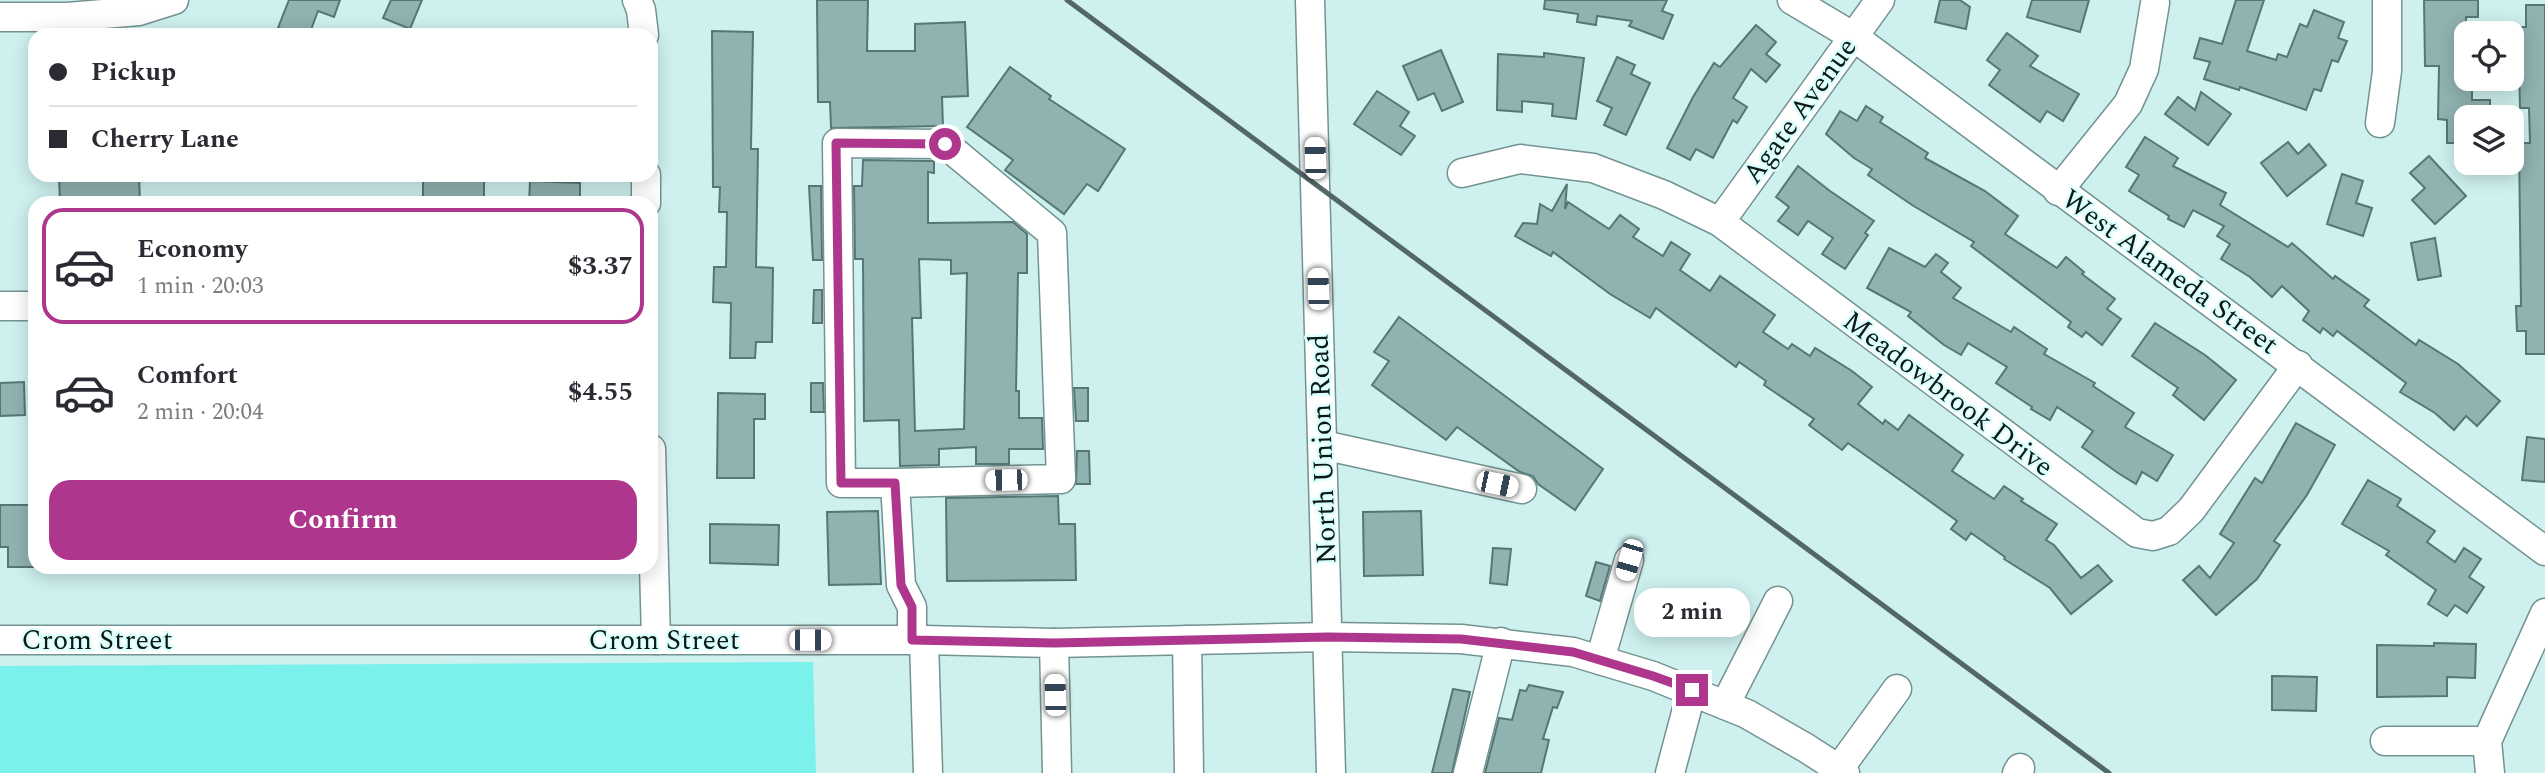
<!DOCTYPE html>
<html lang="en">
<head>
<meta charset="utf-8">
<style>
  :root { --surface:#fff; --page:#f7f7f7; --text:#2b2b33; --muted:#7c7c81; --line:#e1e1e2; --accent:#ae378d }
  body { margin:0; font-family:Spectral,serif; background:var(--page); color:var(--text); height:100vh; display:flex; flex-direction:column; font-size:26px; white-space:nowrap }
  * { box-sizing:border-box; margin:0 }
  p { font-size:23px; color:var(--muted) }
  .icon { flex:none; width:38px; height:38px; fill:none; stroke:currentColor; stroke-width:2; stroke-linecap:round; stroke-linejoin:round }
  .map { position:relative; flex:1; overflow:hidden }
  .panel { position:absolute; left:28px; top:196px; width:630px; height:378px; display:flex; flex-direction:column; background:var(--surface); border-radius:21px; box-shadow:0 4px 18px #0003 }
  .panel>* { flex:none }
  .top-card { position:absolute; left:28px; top:28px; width:630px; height:154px; border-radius:21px; box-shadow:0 4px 18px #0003; display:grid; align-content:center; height:154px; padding:0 21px; background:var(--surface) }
  .controls { position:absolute; left:2454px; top:21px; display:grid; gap:14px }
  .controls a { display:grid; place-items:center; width:70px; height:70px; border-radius:14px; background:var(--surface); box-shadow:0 4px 18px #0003; font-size:35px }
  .end { position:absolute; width:32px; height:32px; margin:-16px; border:9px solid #ae378d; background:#fff; box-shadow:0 0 0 4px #fff }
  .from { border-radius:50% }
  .bubble { position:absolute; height:49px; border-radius:21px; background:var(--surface); box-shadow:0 4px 18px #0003; font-size:23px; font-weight:700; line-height:49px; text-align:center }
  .car { position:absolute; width:21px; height:42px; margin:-21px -10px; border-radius:9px; box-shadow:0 0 5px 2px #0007; background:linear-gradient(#fff 24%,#345 0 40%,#fff 0 76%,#345 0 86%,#fff 0) }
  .top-card b { display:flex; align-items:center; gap:24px; height:66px; font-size:26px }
  .top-card b+b { border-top:2px solid var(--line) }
  .top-card i { width:18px; height:18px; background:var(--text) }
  ul { padding:12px 0 0; list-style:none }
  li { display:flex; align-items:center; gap:21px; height:116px; margin:0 14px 10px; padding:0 7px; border:4px solid transparent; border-radius:21px }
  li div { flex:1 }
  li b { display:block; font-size:26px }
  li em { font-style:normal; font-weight:700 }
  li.selected { border-color:var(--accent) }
  li>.icon { width:63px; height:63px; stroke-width:1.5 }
  .action { display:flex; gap:14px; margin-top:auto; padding:14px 21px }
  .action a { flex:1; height:80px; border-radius:21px; background:var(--accent); color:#fff; font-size:28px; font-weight:700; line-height:80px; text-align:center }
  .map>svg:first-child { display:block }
  .green { fill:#7bf1eb }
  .building { fill:#90b2b0; stroke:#567774; stroke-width:2; fill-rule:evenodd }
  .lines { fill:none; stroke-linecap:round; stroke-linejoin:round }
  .minor-casing { stroke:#729391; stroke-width:31 }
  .minor { stroke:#fff; stroke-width:28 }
  .rail { stroke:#526766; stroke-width:5 }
  .route { stroke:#ae378d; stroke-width:9 }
  .labels { text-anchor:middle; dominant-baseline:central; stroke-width:5; stroke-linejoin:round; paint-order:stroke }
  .street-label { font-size:28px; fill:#0c1918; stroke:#dbfffc }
</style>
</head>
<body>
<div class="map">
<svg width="2545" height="773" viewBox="0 0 2545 773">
  <rect width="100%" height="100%" fill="#cef1ef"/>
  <path class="green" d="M813 662 816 773H0V666Z"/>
  <g class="building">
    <path d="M289 0H340L334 17 318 11 309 35H297L278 28Z"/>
    <path d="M391 0H422L410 29 383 18Z"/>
    <path d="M817 0H868L867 51H915V24L965 22 968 96 942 97 943 126 831 128 830 102H818Z"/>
    <path d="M1545 0H1667L1662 11 1673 15 1663 39 1629 26 1632 21 1597 16 1596 25 1577 22 1578 14 1544 9Z"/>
    <path d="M1940 0H1960L1970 7 1966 29 1935 22Z"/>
    <path d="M2032 0H2089L2080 32 2027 17Z"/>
    <path d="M2236 0H2264L2247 51 2276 60 2278 54 2287 57 2300 24 2307 27 2314 10 2344 22 2338 38 2347 41 2338 62 2332 60 2321 91 2314 89 2306 110 2240 87 2239 90 2204 79 2210 62 2194 58 2200 38 2222 44Z"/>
    <path d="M2424 0H2478V17H2466V79H2472V100H2490V117H2466V143H2447V120L2438 119 2439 66H2425Z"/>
    <path d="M2526 5H2545V354H2526V331H2517L2516 306H2521L2519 143H2530L2529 108H2520L2518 27H2526Z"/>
    <path d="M1756 25 1776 42 1766 54 1780 65 1766 82 1751 69 1733 98 1747 107 1737 123 1733 120 1713 158 1696 149 1690 160 1667 148 1693 97 1714 63 1720 67Z"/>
    <path d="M712 31 753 32 751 149H758L756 267 773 268 772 342H756L755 358H730L731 303 713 302 714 267H726L727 212H719L720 187H713Z"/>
    <path d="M2007 33 2038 56 2030 66 2079 94 2063 121 2047 111 2040 122 1989 85 2000 70 1987 60Z"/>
    <path d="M1441 50 1463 102 1442 111 1434 93 1418 100 1403 66Z"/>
    <path d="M1544 53 1584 58 1576 119 1552 116 1553 104 1522 101V112L1497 110 1498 54 1544 57Z"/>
    <path d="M1617 57 1635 65 1631 74 1650 83 1626 135 1604 125 1612 108 1597 101Z"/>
    <path d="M1010 67 1051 96 1049 99 1125 149 1098 191 1087 184 1064 214 1005 170 1013 160 967 127Z"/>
    <path d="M1377 91 1409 112 1400 126 1415 136 1401 155 1354 124Z"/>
    <path d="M2201 92 2231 114 2208 145 2165 114 2178 97 2195 110Z"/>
    <path d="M1866 106 1883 117 1880 122 1928 153 1925 158 1985 191 2018 216 2005 234 2057 268 2066 257 2084 272 2082 274 2115 299 2107 309 2121 319 2102 345 2086 332 2082 337 2068 327 2071 322 1971 246 1974 242 1912 205 1868 175 1872 169 1854 158 1826 134 1840 111 1857 121Z"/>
    <path d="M2145 137 2178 158 2173 166 2226 193 2220 205 2288 247 2292 243 2333 279 2335 276 2369 300 2364 306 2416 345 2419 340 2458 364 2500 401 2477 426 2466 416 2454 430 2435 413 2400 392 2406 383 2337 331 2333 336 2323 328 2320 333 2303 320 2309 311 2282 286 2272 297 2250 277 2221 259 2230 244 2217 236 2224 226 2193 210 2184 227 2168 219 2169 216 2129 191 2139 175 2126 167Z"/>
    <path d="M2288 142 2298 154 2309 144 2326 165 2287 196 2261 163Z"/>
    <path d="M2429 156 2466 196 2435 224 2412 200 2425 188 2410 173Z"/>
    <path d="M863 160 934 161V173L928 172V223L1013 222 1027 234V273H1018L1016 391H1019V418H1042L1043 449H1009V464H976V447L939 449V465L900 466 899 420 864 421 863 259H855L854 186H862ZM919 259 951 260V274L967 273 964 429 915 431 912 318H921Z"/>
    <path d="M1798 166 1830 191 1874 221 1865 233 1868 235 1845 269 1822 254 1833 238 1808 221 1798 235 1778 221 1789 207 1776 197Z"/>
    <path d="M2342 174 2363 181 2356 203 2372 208 2363 236 2327 224Z"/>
    <path d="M59 175H139L140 203H60Z"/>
    <path d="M456 176H484V203H423V181H456Z"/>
    <path d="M530 181 580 183V203H529Z"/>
    <path d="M1567 184 1565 209 1568 202 1609 229 1620 215 1639 229 1633 237 1663 256 1671 242 1690 254 1680 270 1710 291 1720 276 1775 315 1763 332 1788 349 1792 344 1810 356 1815 348 1852 371 1872 387 1858 404 1883 424 1885 420 1898 430 1909 415 1963 455 1952 471 1994 499 2004 486 2023 499 2021 501 2057 524 2046 540 2054 545 2081 578 2098 565 2112 581 2071 614 2050 588 2004 559 2005 557 1971 533 1966 540 1951 529 1957 521 1910 487 1848 443 1842 450 1809 425 1814 419 1764 385 1766 381 1739 362 1736 367 1656 308 1650 318 1610 294 1553 252 1551 256 1515 236 1523 223 1537 224 1540 204 1552 211Z"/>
    <path d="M809 186H821L822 260H813Z"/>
    <path d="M2435 238 2441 276 2418 280 2411 243Z"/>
    <path d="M1889 248 1925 267 1936 254 1948 263 1941 272 1961 288 1953 298 2011 332 2014 327 2047 349 2044 354 2095 383 2093 386 2134 413 2125 427 2173 455 2157 481 2142 472 2136 484 2118 473 2082 447 2093 431 2057 407 2050 420 2031 409 2032 407 1996 383 2007 367 1968 343 1961 355 1944 345 1908 316 1911 312 1867 288Z"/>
    <path d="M814 290H822V323H813Z"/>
    <path d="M1399 317 1603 469 1575 510 1538 484 1533 476 1520 472 1457 427 1446 440 1372 385 1389 361 1374 352Z"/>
    <path d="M2155 323 2205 355 2236 380 2204 420 2173 395 2178 388 2132 356Z"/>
    <path d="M24 382 25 415 0 416V383Z"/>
    <path d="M811 383H823L824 412H811Z"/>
    <path d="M1074 388H1088V421H1076Z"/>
    <path d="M718 393 765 394V419H754V478H717Z"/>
    <path d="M2296 423 2335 445 2307 495 2274 541 2280 545 2257 579 2216 615 2183 580 2199 566 2210 578 2234 543 2220 534 2255 478 2262 483Z"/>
    <path d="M2527 437 2545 439V482L2522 480Z"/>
    <path d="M1077 451H1089L1090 484H1076Z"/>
    <path d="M2368 480 2401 499 2397 506 2435 531 2427 542 2455 562 2464 548 2481 559 2469 577 2484 587 2467 613 2455 605 2447 616 2428 604 2436 590 2386 555 2389 551 2342 524Z"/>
    <path d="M1058 496 1059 524H1075L1076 580 947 581 946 498Z"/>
    <path d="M0 505H33L35 567H8V547H0Z"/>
    <path d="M878 511 881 584 829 585 827 512Z"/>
    <path d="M1421 511 1423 575 1364 576 1363 512Z"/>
    <path d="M710 524 779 525 778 565 710 563Z"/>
    <path d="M1493 548 1511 549 1507 585 1490 583Z"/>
    <path d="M1596 562 1610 566 1600 601 1586 596Z"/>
    <path d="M2434 643 2476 644 2475 678 2447 677V696L2377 697V645L2434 646Z"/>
    <path d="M2272 676 2317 677 2316 711 2272 710Z"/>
    <path d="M1529 685 1563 692 1557 708 1553 707 1543 739 1549 740 1541 773H1485L1499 718 1512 720 1520 690 1526 691Z"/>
    <path d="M1453 689 1470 692 1452 773H1432Z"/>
  </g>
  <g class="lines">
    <g class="minor-casing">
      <g id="minor">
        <path d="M637 0 641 10 644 35"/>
        <path d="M1310 0 1331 773"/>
        <path d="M1792 0 1854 37 2545 551"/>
        <path d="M0 17H67L139 11 174 0"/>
        <path d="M2380 123 2387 71V0"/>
        <path d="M1462 173 1520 159 1593 168 1664 195 1720 222 2137 533 2153 536 2169 531 2191 510 2298 365"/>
        <path d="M646 175V203"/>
        <path d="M2058 191 2128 104 2144 69 2155 3"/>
        <path d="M1720 222 1880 0"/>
        <path d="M0 306H35"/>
        <path d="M1323 445 1522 489"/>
        <path d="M651 449 656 640"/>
        <path d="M895 483 1061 479 1052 233 945 144 837 143 841 483H895L901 585 912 607V640"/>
        <path d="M0 640H924L1054 643 1328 637 1461 639 1573 652 1653 676 1747 714 1806 748 1845 773"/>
        <path d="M924 640 928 773"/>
        <path d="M1187 640 1189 773"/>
        <path d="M1054 643 1057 773"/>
        <path d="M1600 660 1629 560"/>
        <path d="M1725 705 1778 601"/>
        <path d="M2385 741H2487"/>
        <path d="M1468 773 1501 642"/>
        <path d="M1670 773 1692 690"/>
        <path d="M1836 773 1897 689"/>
        <path d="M2017 773 2020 768"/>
        <path d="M2490 773 2487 741 2545 613"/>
      </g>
    </g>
    <use href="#minor" class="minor"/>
    <path class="rail" d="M1067 0 2109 773"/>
  </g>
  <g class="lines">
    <path class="route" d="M945 144 836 143 841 483H895L901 585 912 607V640L1054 643 1328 637 1461 639 1573 652 1653 676 1692 690"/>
  </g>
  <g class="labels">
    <g class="street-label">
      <text transform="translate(1800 111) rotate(-54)">Agate Avenue</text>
      <text transform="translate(2170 272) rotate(36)">West Alameda Street</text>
      <text transform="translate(1948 394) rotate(37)">Meadowbrook Drive</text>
      <text transform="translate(1323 449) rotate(-92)">North Union Road</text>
      <text x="97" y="640">Crom Street</text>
      <text x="664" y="640">Crom Street</text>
    </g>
  </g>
</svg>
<div class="controls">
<a><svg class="icon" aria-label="locate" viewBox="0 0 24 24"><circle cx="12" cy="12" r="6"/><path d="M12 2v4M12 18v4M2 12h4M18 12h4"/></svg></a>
<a><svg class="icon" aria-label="layers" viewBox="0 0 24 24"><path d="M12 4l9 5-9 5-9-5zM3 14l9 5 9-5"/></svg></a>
</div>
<i class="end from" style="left:945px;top:144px"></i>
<i class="end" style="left:1692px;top:690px"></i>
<div class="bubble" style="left:1634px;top:588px;width:116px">2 min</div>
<i class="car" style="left:1315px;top:158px;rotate:358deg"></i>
<i class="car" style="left:1318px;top:289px;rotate:358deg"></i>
<i class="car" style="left:1006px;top:480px;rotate:269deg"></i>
<i class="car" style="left:1497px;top:484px;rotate:102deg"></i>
<i class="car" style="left:1629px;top:560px;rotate:196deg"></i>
<i class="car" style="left:810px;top:640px;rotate:90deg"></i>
<i class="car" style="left:1055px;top:695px;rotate:358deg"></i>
<div class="top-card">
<b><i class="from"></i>Pickup</b>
<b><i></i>Cherry Lane</b>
</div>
<section class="panel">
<ul>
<li class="selected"><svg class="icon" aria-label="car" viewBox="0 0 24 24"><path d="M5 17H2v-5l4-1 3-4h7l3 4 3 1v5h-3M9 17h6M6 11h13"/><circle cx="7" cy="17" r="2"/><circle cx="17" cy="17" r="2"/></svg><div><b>Economy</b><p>1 min · 20:03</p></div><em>$3.37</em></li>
<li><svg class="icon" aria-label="car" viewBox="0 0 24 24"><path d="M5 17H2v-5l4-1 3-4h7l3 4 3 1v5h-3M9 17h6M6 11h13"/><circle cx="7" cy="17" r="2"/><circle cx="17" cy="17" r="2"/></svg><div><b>Comfort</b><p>2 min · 20:04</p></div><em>$4.55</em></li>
</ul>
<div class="action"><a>Confirm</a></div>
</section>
</div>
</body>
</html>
